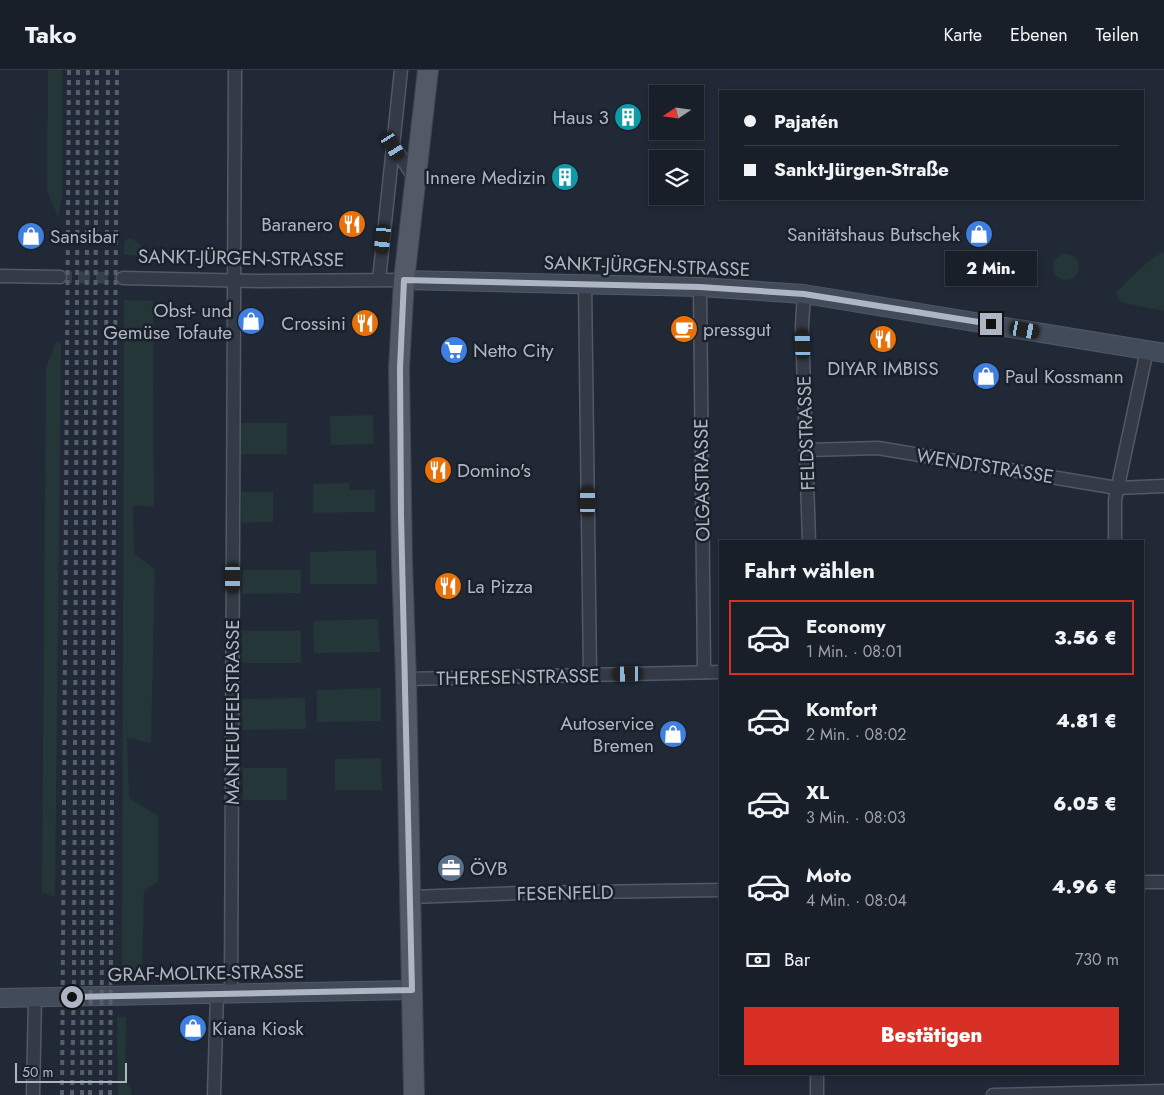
<!DOCTYPE html>
<html lang="de">
<head>
<meta charset="utf-8">
<style>
  :root { --surface:#191f28; --page:#262c34; --text:#f1f3f6; --muted:#9fa2a8; --line:#373d45; --accent:#d93025 }
  body { margin:0; font-family:Jost,sans-serif; background:var(--page); color:var(--text); height:100vh; display:flex; flex-direction:column; font-size:19px; white-space:nowrap }
  * { box-sizing:border-box; margin:0 }
  p { font-size:16px; color:var(--muted) }
  .icon { flex:none; width:28px; height:28px; fill:none; stroke:currentColor; stroke-width:2; stroke-linecap:round; stroke-linejoin:round }
  .map { position:relative; flex:1; overflow:hidden }
  .drawer { position:absolute; left:719px; top:470px; width:425px; height:535px; display:flex; flex-direction:column; background:var(--surface); border-radius:0px; box-shadow:0 2px 8px #0003,0 0 0 1px var(--line) }
  .drawer>* { flex:none }
  .hud { position:absolute; left:719px; top:20px; width:425px; height:110px; border-radius:0px; box-shadow:0 2px 8px #0003,0 0 0 1px var(--line); display:grid; align-content:center; height:110px; padding:0 25px; background:var(--surface) }
  .needle { width:32px; rotate:257deg }
  .tools { position:absolute; left:649px; top:15px; display:grid; gap:10px }
  .tools a { display:grid; place-items:center; width:55px; height:55px; border-radius:0px; background:var(--surface); box-shadow:0 2px 8px #0003,0 0 0 1px var(--line); font-size:25px }
  .scale { position:absolute; left:15px; bottom:12px; width:112px; box-sizing:border-box; padding-left:5px; border:2px solid #afb6c3; border-top:0; font-size:14px; line-height:18px; white-space:nowrap; color:#afb6c3; -webkit-text-stroke:4px #1a212b; paint-order:stroke }
  .end { position:absolute; width:22px; height:22px; margin:-11px; border:6px solid #afb6c3; background:#111; box-shadow:0 0 0 2px #111 }
  .from { border-radius:50% }
  .bubble { position:absolute; height:35px; border-radius:0px; background:var(--surface); box-shadow:0 2px 8px #0003,0 0 0 1px var(--line); font-size:16px; font-weight:800; line-height:35px; text-align:center }
  .car { position:absolute; width:15px; height:30px; margin:-15px -8px; border-radius:6px; box-shadow:0 0 4px 1px #0007; background:linear-gradient(#222 24%,#8ab4d8 0 40%,#222 0 76%,#8ab4d8 0 86%,#222 0) }
  .hud b { display:flex; align-items:center; gap:18px; height:48px; font-size:19px }
  .hud b+b { border-top:1px solid var(--line) }
  .hud i { width:12px; height:12px; background:var(--text) }
  ul { padding:0; list-style:none }
  li { display:flex; align-items:center; gap:15px; height:75px; margin:0 10px 8px; padding:0 15px; border:2px solid transparent; border-radius:0px }
  li div { flex:1 }
  li b { display:block; font-size:19px }
  li em { font-style:normal; font-weight:800 }
  li.current { border-color:var(--accent) }
  li>.icon { width:45px; height:45px; stroke-width:1.5 }
  h2 { padding:0 25px; font-size:22px; line-height:60px }
  .pay { display:flex; align-items:center; gap:12px; height:55px; padding:0 25px; font-size:19px }
  .pay p { margin-inline-start:auto }
  .button { display:flex; gap:10px; margin-top:auto; padding:10px 25px }
  .button a { flex:1; height:58px; border-radius:0px; background:var(--accent); color:#fff; font-size:20px; font-weight:800; line-height:58px; text-align:center }
  header { display:flex; align-items:center; gap:30px; box-sizing:border-box; height:70px; padding:0 25px; background:var(--surface); border-bottom:1px solid var(--line) }
  header strong { font-size:24px }
  nav { display:flex; gap:28px; margin-inline-start:auto; font-size:18px }
  .map>svg:first-child { display:block }
  .green { fill:#243638 }
  .lines { fill:none; stroke-linecap:round; stroke-linejoin:round }
  .street-tunnel { stroke:#363e4b; stroke-width:12; stroke-dasharray:12 6; stroke-linecap:butt }
  .street-casing { stroke:#525964; stroke-width:15 }
  .secondary-casing { stroke:#525964; stroke-width:20 }
  .primary-casing { stroke:#3e4550; stroke-width:22 }
  .street { stroke:#343b47; stroke-width:12 }
  .secondary { stroke:#424b59; stroke-width:18 }
  .primary { stroke:#525a67; stroke-width:20 }
  .rail { stroke:#565f6d; stroke-width:4; stroke-dasharray:5 5; stroke-linecap:butt }
  .route { stroke:#afb6c3; stroke-width:6 }
  .labels { text-anchor:middle; dominant-baseline:central; stroke-width:5; stroke-linejoin:round; paint-order:stroke }
  .poi-label { font-size:19px; fill:#afb6c3; stroke:#1a212b; text-anchor:start }
  .street-label { font-size:19px; fill:#afb6c3; stroke:#1a212b }
</style>
</head>
<body>
<header>
<strong>Tako</strong>
<nav><a>Karte</a><a>Ebenen</a><a>Teilen</a></nav>
</header>
<div class="map">
<svg width="1164" height="1025" viewBox="0 0 1164 1025">
  <rect width="100%" height="100%" fill="#212936"/>
  <g class="green">
    <path d="M48 0H62V126L58 146 47 121Z"/>
    <path d="M130 168 133 169 153 186 124 185V172Z"/>
    <path d="M1164 182V241L1128 234C1121 233 1119 230 1116 223 1131 208 1145 191 1164 182Z"/>
    <circle cx="1066" cy="197" r="13"/>
    <path d="M124 230 153 231 154 437 133 435 134 484 155 499 151 673 127 668 129 728 158 746V812L144 820 142 903 122 904Z"/>
    <path d="M56 272 61 274 55 827 42 823 46 298Z"/>
    <path d="M373 345 374 374 331 375 330 346Z"/>
    <rect x="241" y="353" width="46" height="31"/>
    <path d="M349 413 350 420H375V442L313 443V414Z"/>
    <path d="M241 422H273V452L242 453Z"/>
    <path d="M376 480 377 514H310V482Z"/>
    <path d="M242 500H301V523L242 524Z"/>
    <path d="M378 549 380 582 314 583 313 551Z"/>
    <rect x="242" y="561" width="59" height="32"/>
    <path d="M381 618V651L317 652V620Z"/>
    <path d="M305 628 306 659 243 660 242 629Z"/>
    <path d="M381 688 382 720H335V689Z"/>
    <rect x="243" y="698" width="44" height="32"/>
    <path d="M117 947H126L125 1011 131 1018V1025H118Z"/>
  </g>
  <g class="lines">
    <path class="street-tunnel" d="M60 207 123 208"/>
    <g class="street-casing">
      <g id="street">
        <path d="M393 75 415 109"/>
        <path d="M0 206 60 207"/>
        <path d="M123 208 258 211 404 210"/>
        <path d="M379 210 401 0"/>
        <path d="M585 214 590 605"/>
        <path d="M700 217 704 602"/>
        <path d="M804 224 802 256 809 471"/>
        <path d="M807 380 878 378 1117 418 1164 416"/>
        <path d="M1115 471V430L1147 280"/>
        <path d="M406 609 720 602"/>
        <path d="M1142 812H1164"/>
        <path d="M410 827 521 823 720 820"/>
        <path d="M231 924 235 0"/>
        <path d="M817 1004V1025"/>
        <path d="M33 1025 35 928"/>
        <path d="M214 1025 217 924"/>
        <path d="M993 1025 1164 1021"/>
      </g>
    </g>
    <g class="secondary-casing">
      <g id="secondary">
        <path d="M404 210 700 217 804 224 1164 283"/>
        <path d="M0 928 412 920"/>
      </g>
    </g>
    <g class="primary-casing">
      <path id="primary" d="M414 1025 406 609 402 492 399 298 404 210 428 0"/>
    </g>
    <use href="#street" class="street"/>
    <use href="#secondary" class="secondary"/>
    <use href="#primary" class="primary"/>
    <g class="rail">
      <path d="M62 1025 69 0"/>
      <path d="M72 1025 74 907 78 0"/>
      <path d="M82 1025 88 0"/>
      <path d="M90 1025 97 0"/>
      <path d="M101 1025 108 0"/>
      <path d="M110 1025 117 0"/>
    </g>
  </g>
  <g class="lines">
    <path class="route" d="M72 927 412 920 401 445 400 298 404 210 700 217 804 224 991 254"/>
  </g>
  <defs>
    <g id="building-disc" transform="scale(1.4375)"><circle r="9.5" fill="#0f9aa8" stroke="#1a212b"/><path d="M-4-6H4V6H1V3H-1V6H-4ZM-2.5-4.3h1.7v1.8h-1.7ZM.8-4.3h1.7v1.8H.8ZM-2.5-1h1.7V.8h-1.7ZM.8-1h1.7V.8H.8Z" fill="#fff"/></g>
    <g id="restaurant-disc" transform="scale(1.4375)"><circle r="9.5" fill="#e8710a" stroke="#1a212b"/><path d="M-5-6h1v4h1v-4h1v4h1v-4h1v5L-1.5 .5V6h-2V.5L-5-1ZM5-6V6H3V1.5H1.5Q1.5-4 5-6Z" fill="#fff"/></g>
    <g id="shop-disc" transform="scale(1.4375)"><circle r="9.5" fill="#3f7fe0" stroke="#1a212b"/><path d="M-5-2.5h2.3a2.7 3.5 0 0 1 5.4 0H5L5.5 6h-11ZM-1.5-2.5h3a1.5 2.3 0 0 0-3 0Z" fill="#fff"/></g>
    <g id="cafe-disc" transform="scale(1.4375)"><circle r="9.5" fill="#e8710a" stroke="#1a212b"/><path d="M-5.5-4.5H6V0H3Q3 3.5 0 3.5H-2.5Q-5.5 3.5-5.5 0ZM3-3.2v2h1.7v-2ZM-6 4.5H4V6H-6Z" fill="#fff"/></g>
    <g id="supermarket-disc" transform="scale(1.4375)"><circle r="9.5" fill="#3f7fe0" stroke="#1a212b"/><path d="M-6-5.5h2.5l.6 2H6L4.5 2H-2.5L-4.4-4H-6ZM-1.5 3.2a1.3 1.3 0 1 0 .1 0ZM3 3.2a1.3 1.3 0 1 0 .1 0Z" fill="#fff"/></g>
    <g id="office-disc" transform="scale(1.4375)"><circle r="9.5" fill="#5c6f8a" stroke="#1a212b"/><path d="M-6-3h4V-5.5h4V-3h4V5H-6ZM-1-4.5V-3h2v-1.5ZM-6 0V1H6V0Z" fill="#fff"/></g>
  </defs>
  <g fill-rule="evenodd">
    <use href="#building-disc" x="628" y="47"/>
    <use href="#building-disc" x="565" y="107"/>
    <use href="#restaurant-disc" x="352" y="154"/>
    <use href="#shop-disc" x="979" y="164"/>
    <use href="#shop-disc" x="31" y="166"/>
    <use href="#shop-disc" x="251" y="251"/>
    <use href="#restaurant-disc" x="365" y="253"/>
    <use href="#cafe-disc" x="684" y="259"/>
    <use href="#restaurant-disc" x="883" y="269"/>
    <use href="#supermarket-disc" x="454" y="280"/>
    <use href="#shop-disc" x="986" y="306"/>
    <use href="#restaurant-disc" x="438" y="400"/>
    <use href="#restaurant-disc" x="448" y="516"/>
    <use href="#shop-disc" x="673" y="664"/>
    <use href="#office-disc" x="451" y="798"/>
    <use href="#shop-disc" x="193" y="958"/>
  </g>
  <g class="labels">
    <g class="poi-label">
      <text x="609" y="47" text-anchor="end">Haus 3</text>
      <text x="546" y="107" text-anchor="end">Innere Medizin</text>
      <text x="333" y="154" text-anchor="end">Baranero</text>
      <text x="960" y="164" text-anchor="end">Sanitätshaus Butschek</text>
      <text x="50" y="166">Sansibar</text>
      <text x="232" y="240" text-anchor="end">Obst- und<tspan x="232" dy="22">Gemüse Tofaute</tspan></text>
      <text x="346" y="253" text-anchor="end">Crossini</text>
      <text x="703" y="259">pressgut</text>
      <text x="473" y="280">Netto City</text>
      <text x="883" y="298" text-anchor="middle">DIYAR IMBISS</text>
      <text x="1005" y="306">Paul Kossmann</text>
      <text x="457" y="400">Domino's</text>
      <text x="467" y="516">La Pizza</text>
      <text x="654" y="653" text-anchor="end">Autoservice<tspan x="654" dy="22">Bremen</tspan></text>
      <text x="470" y="798">ÖVB</text>
      <text x="212" y="958">Kiana Kiosk</text>
    </g>
    <g class="street-label">
      <text transform="translate(241 188) rotate(1)">SANKT-JÜRGEN-STRASSE</text>
      <text transform="translate(647 196) rotate(2)">SANKT-JÜRGEN-STRASSE</text>
      <text transform="translate(806 363) rotate(-92)">FELDSTRASSE</text>
      <text transform="translate(985 396) rotate(9)">WENDTSTRASSE</text>
      <text transform="translate(702 410) rotate(-91)">OLGASTRASSE</text>
      <text transform="translate(518 607) rotate(-1)">THERESENSTRASSE</text>
      <text transform="translate(232 642) rotate(-90)">MANTEUFFELSTRASSE</text>
      <text transform="translate(565 823) rotate(-1)">FESENFELD</text>
      <text transform="translate(206 903) rotate(-1)">GRAF-MOLTKE-STRASSE</text>
    </g>
  </g>
</svg>
<div class="tools">
<a><svg class="needle" viewBox="-14 -14 28 28"><path d="M0-13l5 13h-10z" fill="#e53935"/><path d="M0 13l5-13h-10z" fill="#9fa2a8"/></svg></a>
<a><svg class="icon" aria-label="layers" viewBox="0 0 24 24"><path d="M12 4l9 5-9 5-9-5zM3 14l9 5 9-5"/></svg></a>
</div>
<div class="scale">50 m</div>
<i class="end from" style="left:72px;top:927px"></i>
<i class="end" style="left:991px;top:254px"></i>
<div class="bubble" style="left:945px;top:181px;width:92px">2 Min.</div>
<i class="car" style="left:393px;top:76px;rotate:148deg"></i>
<i class="car" style="left:383px;top:169px;rotate:186deg"></i>
<i class="car" style="left:1025px;top:260px;rotate:100deg"></i>
<i class="car" style="left:803px;top:274px;rotate:358deg"></i>
<i class="car" style="left:588px;top:431px;rotate:0deg"></i>
<i class="car" style="left:233px;top:508px;rotate:180deg"></i>
<i class="car" style="left:628px;top:604px;rotate:269deg"></i>
<div class="hud">
<b><i class="from"></i>Pajatén</b>
<b><i></i>Sankt-Jürgen-Straße</b>
</div>
<section class="drawer">
<h2>Fahrt wählen</h2>
<ul>
<li class="current"><svg class="icon" aria-label="car" viewBox="0 0 24 24"><path d="M5 17H2v-5l4-1 3-4h7l3 4 3 1v5h-3M9 17h6M6 11h13"/><circle cx="7" cy="17" r="2"/><circle cx="17" cy="17" r="2"/></svg><div><b>Economy</b><p>1 Min. · 08:01</p></div><em>3.56 €</em></li>
<li><svg class="icon" aria-label="car" viewBox="0 0 24 24"><path d="M5 17H2v-5l4-1 3-4h7l3 4 3 1v5h-3M9 17h6M6 11h13"/><circle cx="7" cy="17" r="2"/><circle cx="17" cy="17" r="2"/></svg><div><b>Komfort</b><p>2 Min. · 08:02</p></div><em>4.81 €</em></li>
<li><svg class="icon" aria-label="car" viewBox="0 0 24 24"><path d="M5 17H2v-5l4-1 3-4h7l3 4 3 1v5h-3M9 17h6M6 11h13"/><circle cx="7" cy="17" r="2"/><circle cx="17" cy="17" r="2"/></svg><div><b>XL</b><p>3 Min. · 08:03</p></div><em>6.05 €</em></li>
<li><svg class="icon" aria-label="car" viewBox="0 0 24 24"><path d="M5 17H2v-5l4-1 3-4h7l3 4 3 1v5h-3M9 17h6M6 11h13"/><circle cx="7" cy="17" r="2"/><circle cx="17" cy="17" r="2"/></svg><div><b>Moto</b><p>4 Min. · 08:04</p></div><em>4.96 €</em></li>
</ul>
<div class="pay"><svg class="icon" aria-label="cash" viewBox="0 0 24 24"><path d="M3 7h18v10H3z"/><circle cx="12" cy="12" r="2"/></svg>Bar<p>730 m</p></div>
<div class="button"><a>Bestätigen</a></div>
</section>
</div>
</body>
</html>
